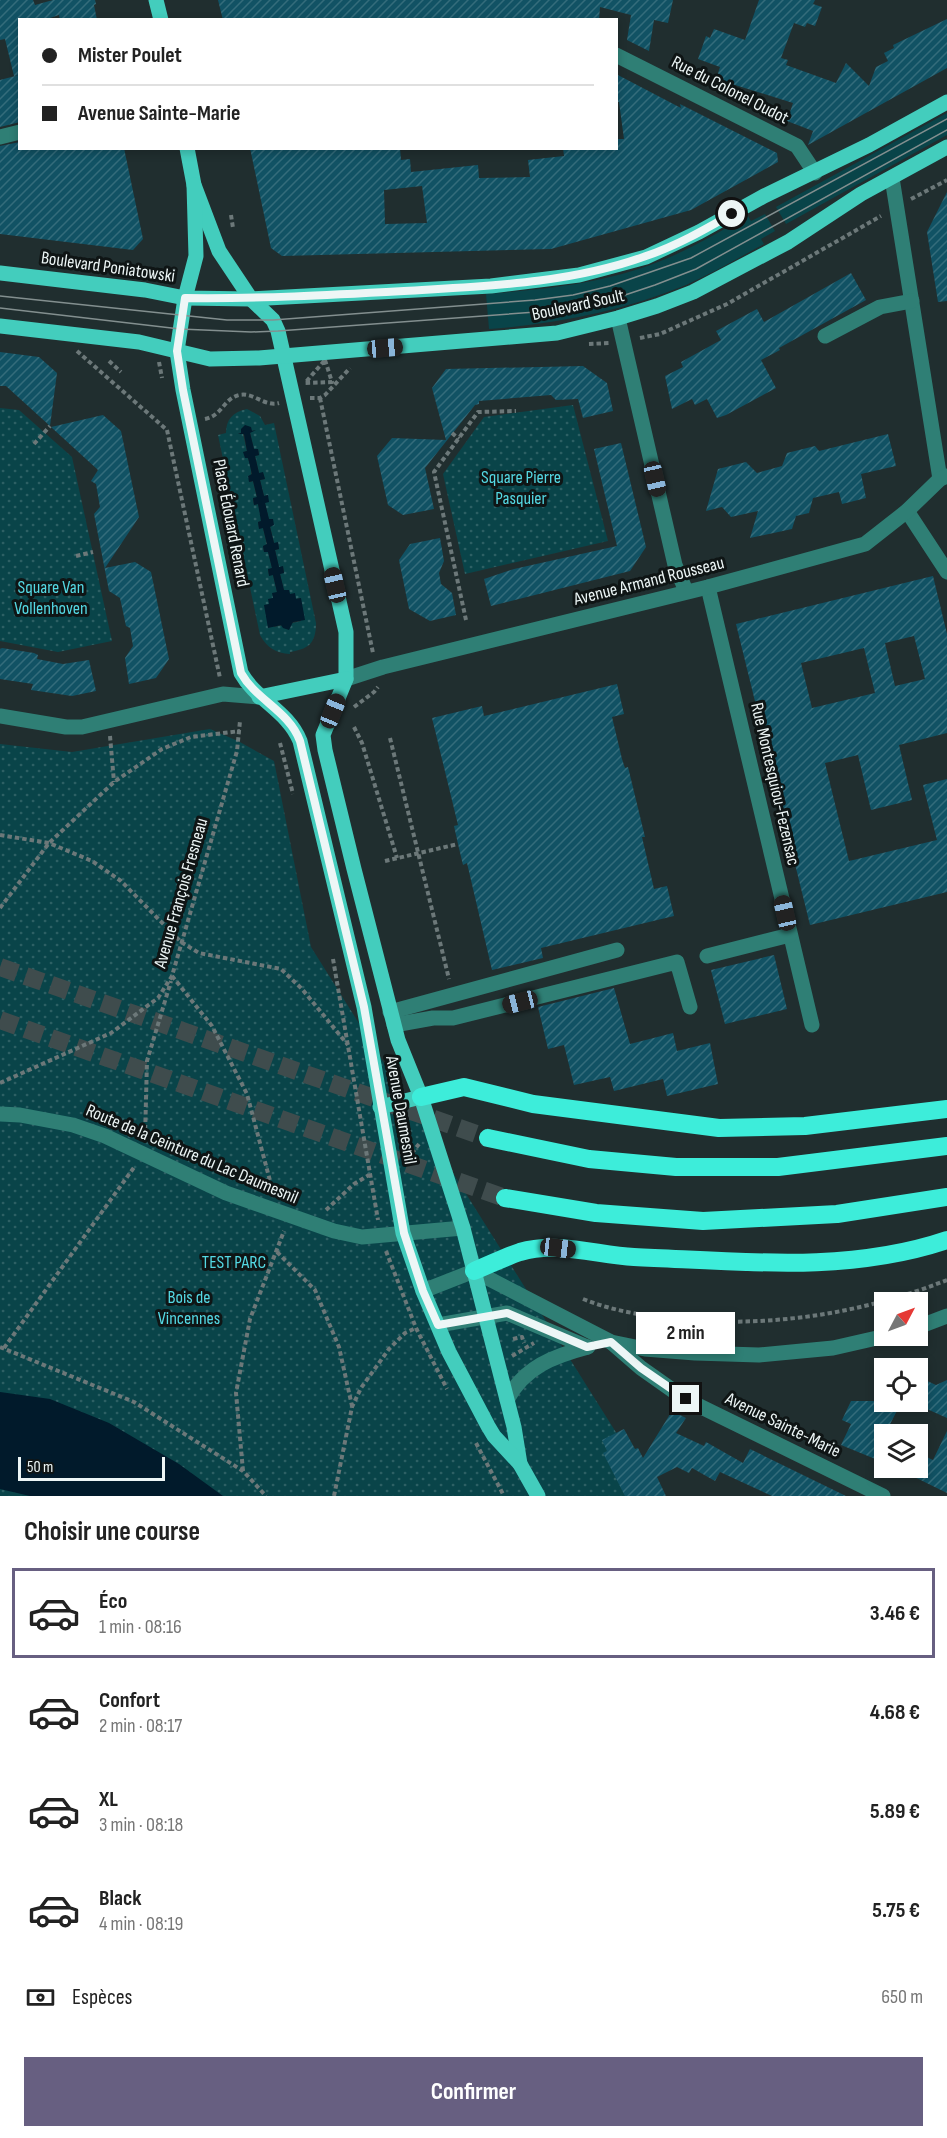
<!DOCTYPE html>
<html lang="fr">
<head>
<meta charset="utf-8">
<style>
  :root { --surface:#fff; --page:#f2f2f2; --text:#222; --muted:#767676; --line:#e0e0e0; --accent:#675f81 }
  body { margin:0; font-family:"Sofia Sans Condensed",sans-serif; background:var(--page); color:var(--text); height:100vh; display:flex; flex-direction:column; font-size:22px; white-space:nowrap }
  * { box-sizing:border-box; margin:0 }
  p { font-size:20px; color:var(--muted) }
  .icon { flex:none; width:33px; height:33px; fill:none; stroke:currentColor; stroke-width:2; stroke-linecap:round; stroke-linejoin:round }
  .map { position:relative; height:1496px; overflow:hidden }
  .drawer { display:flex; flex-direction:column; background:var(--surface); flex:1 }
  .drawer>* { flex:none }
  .hud { position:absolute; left:18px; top:18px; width:600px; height:132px; border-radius:0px; box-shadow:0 3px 9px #0003; display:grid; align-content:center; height:132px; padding:0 24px; background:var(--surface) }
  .needle { width:39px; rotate:49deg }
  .buttons { position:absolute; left:874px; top:1292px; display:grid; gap:12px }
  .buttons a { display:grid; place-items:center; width:54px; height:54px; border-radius:0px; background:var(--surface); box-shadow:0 3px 9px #0003; font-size:30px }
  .scale { position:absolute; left:18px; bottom:15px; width:147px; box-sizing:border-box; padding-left:6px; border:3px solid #edf6f6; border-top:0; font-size:16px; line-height:21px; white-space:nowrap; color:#edf6f6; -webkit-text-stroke:4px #0f1515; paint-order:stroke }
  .end { position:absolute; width:27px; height:27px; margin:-14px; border:8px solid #edf6f6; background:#111; box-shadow:0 0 0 3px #111 }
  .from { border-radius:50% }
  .bubble { position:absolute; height:42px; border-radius:0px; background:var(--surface); box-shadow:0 3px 9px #0003; font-size:20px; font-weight:700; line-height:42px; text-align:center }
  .car { position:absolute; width:18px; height:36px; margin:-18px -9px; border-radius:8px; box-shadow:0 0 4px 2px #0007; background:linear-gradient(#222 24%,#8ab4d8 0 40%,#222 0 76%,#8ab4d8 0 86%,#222 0) }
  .hud b { display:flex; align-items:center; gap:21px; height:57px; font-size:22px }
  .hud b+b { border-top:2px solid var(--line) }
  .hud i { width:15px; height:15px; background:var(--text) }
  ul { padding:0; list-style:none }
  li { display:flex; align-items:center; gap:18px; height:90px; margin:0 12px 9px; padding:0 12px; border:3px solid transparent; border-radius:0px }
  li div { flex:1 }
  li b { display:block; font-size:22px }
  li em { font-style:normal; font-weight:700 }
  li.current { border-color:var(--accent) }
  li>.icon { width:54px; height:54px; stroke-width:1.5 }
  h2 { padding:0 24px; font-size:27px; line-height:72px }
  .pay { display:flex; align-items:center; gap:15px; height:66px; padding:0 24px; font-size:22px }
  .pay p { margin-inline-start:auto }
  .action { display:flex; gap:12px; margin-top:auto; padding:12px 24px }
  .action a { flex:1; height:69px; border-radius:0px; background:var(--accent); color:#fff; font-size:24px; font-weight:700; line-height:69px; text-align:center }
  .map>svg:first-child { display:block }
  .grass { fill:#094449 }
  .park { fill:url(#park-dots); fill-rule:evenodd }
  .water { fill:#011a2b }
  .building { fill:url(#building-hatch); fill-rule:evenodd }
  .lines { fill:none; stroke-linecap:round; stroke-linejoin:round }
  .highway-tunnel { stroke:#3f4c4d; stroke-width:18; stroke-dasharray:18 9; stroke-linecap:butt }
  .path { stroke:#6c7879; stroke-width:4; stroke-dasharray:4.5 3; stroke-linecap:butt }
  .minor { stroke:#2f7f75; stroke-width:15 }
  .major { stroke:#43cdbd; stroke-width:15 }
  .highway { stroke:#3dedda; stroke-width:18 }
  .tram { stroke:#838f8f; stroke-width:1.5 }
  .route { stroke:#edf6f6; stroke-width:8 }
  .labels { text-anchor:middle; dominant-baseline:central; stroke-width:6; stroke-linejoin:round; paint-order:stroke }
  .street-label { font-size:18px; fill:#edf6f6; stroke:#0f1515 }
  .park-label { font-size:18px; fill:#54d9e4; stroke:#0f1515 }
</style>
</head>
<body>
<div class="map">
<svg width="947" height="1496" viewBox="0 0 947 1496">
  <defs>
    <pattern id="park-dots" width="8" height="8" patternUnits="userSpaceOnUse" patternTransform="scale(1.5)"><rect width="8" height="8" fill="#094449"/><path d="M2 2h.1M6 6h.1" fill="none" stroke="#2d6064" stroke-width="1.8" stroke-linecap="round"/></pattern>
    <pattern id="building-hatch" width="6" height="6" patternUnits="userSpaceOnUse" patternTransform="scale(1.5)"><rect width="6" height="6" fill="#115264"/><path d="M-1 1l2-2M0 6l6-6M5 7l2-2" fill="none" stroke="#346c7b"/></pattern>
  </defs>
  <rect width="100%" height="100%" fill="#202e2f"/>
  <g class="grass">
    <path d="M947 113V135L786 224 776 207Z"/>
    <path d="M765 214 775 231 761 239 764 244C738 258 713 273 686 285 623 311 557 324 489 329L486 294C545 289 602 284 658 262 689 250 719 232 748 216L751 221Z"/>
  </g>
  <g class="park">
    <path d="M573 405 608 541 465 574 443 474 484 417Z"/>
    <path d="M0 408 19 410 72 457 112 641 58 652 0 641Z"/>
    <path d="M247 409 260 416 265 425 274 423 316 623C316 645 307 649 290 652V654C276 653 267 648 260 635L218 435 226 433C226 419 233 412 247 409ZM255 430 250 432 254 450 258 449 259 455 255 456 259 473H263L265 479 260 480 264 496 268 495 265 503 269 520 272 519 270 526 274 543H278L279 549 275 550 279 567H283L284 572 280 574 284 591 288 590 290 595 296 599 300 598 301 621 274 627 273 598 277 592 273 575H269L268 570 272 568 268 551 264 552 263 546 267 545 263 528H259L258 522 262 521 258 504 254 505 253 499 257 498 253 481 250 482C253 471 250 460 244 452L247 451 243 434H238Z"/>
    <path d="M210 729 238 741 274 761 311 947 656 1496H0V744L72 752Z"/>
  </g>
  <g class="water">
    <path d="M245 425 251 427 252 431 256 430 250 433 254 449H258L259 455 255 456 259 473 263 472 265 479 260 480 264 496 268 495 269 502 265 503 269 519H273L274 525 270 527 274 543 278 542 279 549 275 550 279 567 283 566 284 573 280 574 284 590H289L290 594 295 593 296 599 301 598 305 620 293 622 289 630 283 628 281 625 268 628 264 605 269 604 268 599 273 598 272 593 277 592 273 575 269 576 268 569 272 568 268 552H264L263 546 267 544 263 528 259 529 258 522 261 521 258 504 254 505 253 498 257 497 253 481 249 482 248 476 252 474 248 458H245L243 452 247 451 244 434H238L241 433V429Z"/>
    <path d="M0 1392 50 1399 109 1423 179 1464 223 1496H30L0 1489Z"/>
  </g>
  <g class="building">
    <path d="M0 0H33L35 5 53 0H95L96 4 94 5 97 20H60L59 15 44 20H20V122L0 127V80L19 75 14 76 5 39 0 40Z"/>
    <path d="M218 0H673L668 23 654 20 649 51 627 40 631 15 600 7 599 20H223Z"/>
    <path d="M759 0H815L813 4 822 7 815 26 807 23 805 27 794 23 781 58 788 60 786 65 836 83 846 63 869 86 876 67 888 61 884 53 894 48 893 45 947 19V68L808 145 813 131 787 121 793 103 716 79 720 67 698 59 706 36 710 38 714 29 745 40Z"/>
    <path d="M616 74 681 108 680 104 777 153 778 162 691 210 551 249 282 256 271 248 250 148H400L401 160 410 159 411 172 478 165 479 178 530 177 528 160 564 156 563 148H616V139H624L619 102H616ZM422 186 427 223 385 224 384 190Z"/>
    <path d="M20 142V148H124L143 239 133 250 0 234V146Z"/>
    <path d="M947 192V301L938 302 927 232Z"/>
    <path d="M851 273 866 300 779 348 780 350 761 360 776 388 726 415 717 418 707 399 695 405 692 399 672 409 665 376 683 367 681 362 721 340 716 331 757 309 764 322Z"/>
    <path d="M0 352 39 357 57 373 50 426 6 386H0Z"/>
    <path d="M583 366 607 383 613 411 583 418 578 399 556 400 551 395 479 401V404L475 405 425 468 434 509 403 515 388 505 377 456 392 438 446 440 432 388 446 369Z"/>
    <path d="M103 415 121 431 139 517 105 568 135 562 151 572 169 659 156 678 129 684 125 658 133 646 130 628 126 626 120 598 109 591 94 514 100 507 96 484 91 481 98 470 51 427Z"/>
    <path d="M888 434 896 466 861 474 866 498 842 504 839 492 813 498 809 513 796 516 792 529 750 538 758 511 731 517 722 507 706 511 718 469 746 462 757 473 782 466 787 453 815 446 819 451Z"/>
    <path d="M621 443 646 547 630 571 491 606 484 579 514 569 617 546 594 449Z"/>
    <path d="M440 538 444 561 439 573 441 584 452 593 456 615 430 621 409 609 399 560 410 544Z"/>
    <path d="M933 576 947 634V733L899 745 912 800 871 810 858 755 825 763 849 861 937 840 923 785 947 779V892L810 925 736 624ZM914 636 925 679 895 686 885 643ZM864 648 875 693 812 708 801 663Z"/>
    <path d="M2 648 34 653 38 655 37 659 63 664 89 660 96 691 72 696 31 690 33 684 0 679V649Z"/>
    <path d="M617 684 624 714 612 717 622 759 625 768 628 767 645 837H642L654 889 667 886 674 916 541 948 543 958 492 970 467 863 463 865 458 844 454 826 458 825 432 718 482 706 484 716Z"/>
    <path d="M774 955 787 1009 725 1024 711 970Z"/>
    <path d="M614 988 630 1044 673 1033 677 1051 710 1043 718 1084 667 1096 663 1079 614 1091 610 1077 574 1085 564 1045 548 1049 538 1007Z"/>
    <path d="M923 1379 936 1385 947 1380V1418L918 1405V1389Z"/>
    <path d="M851 1401H902L885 1434V1463L841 1445 851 1424 842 1420Z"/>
    <path d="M672 1411 686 1418 676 1433 704 1446 706 1442 743 1463 750 1449 846 1496H772L720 1472 715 1481 692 1468 689 1473 677 1467 657 1477 666 1496H625L603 1453 607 1451 602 1440 624 1429 635 1449 638 1448 643 1458Z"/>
    <path d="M947 1431V1493L894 1467H918V1453L933 1460Z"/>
  </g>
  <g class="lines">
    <g class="highway-tunnel">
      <path d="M0 967 488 1138"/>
      <path d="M0 1020 505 1198"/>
    </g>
    <g class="path">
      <path d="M911 199 947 180"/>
      <path d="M231 215 233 228"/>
      <path d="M640 338 660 334 727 304 881 216"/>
      <path d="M589 344 609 343"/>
      <path d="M77 351 167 430"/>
      <path d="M325 360 332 382 305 383Z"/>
      <path d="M109 361 121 372"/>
      <path d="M159 362 162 378"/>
      <path d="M310 398H320L325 395 350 368"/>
      <path d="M320 398 373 653"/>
      <path d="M205 419C223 415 223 399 239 395 254 392 264 407 279 403"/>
      <path d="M167 430 220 678"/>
      <path d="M452 433 459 439"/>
      <path d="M34 444 50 426"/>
      <path d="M76 556 93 552"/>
      <path d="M466 620 434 472 478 412 516 411"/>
      <path d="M354 707 374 692 378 687"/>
      <path d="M354 727 362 743 397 858"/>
      <path d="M110 736 114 782"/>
      <path d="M390 738 449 979"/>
      <path d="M280 743 293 794"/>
      <path d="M0 835 49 843 92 861 121 881 181 942 199 953 281 969 302 989 348 1045"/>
      <path d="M385 861 458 844"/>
      <path d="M0 908 49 843 114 782 162 749 191 737 240 731"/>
      <path d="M333 959 378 1220"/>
      <path d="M172 976 212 1026 247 1094 273 1192"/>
      <path d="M0 1083 111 1033 158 998 172 976 237 751 240 721"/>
      <path d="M145 1137 147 1061 171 981"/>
      <path d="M407 1159 419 1144"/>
      <path d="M326 1210 354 1184 369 1175"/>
      <path d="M386 1251 416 1328 447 1389"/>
      <path d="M277 1252 315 1290 339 1347 352 1406"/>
      <path d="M583 1299C613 1311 645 1316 677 1319 769 1328 861 1314 947 1280"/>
      <path d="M513 1339 522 1337 524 1343"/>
      <path d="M0 1347 134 1402 243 1471 266 1496"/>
      <path d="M4 1348 135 1166"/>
      <path d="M512 1356 534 1343"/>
      <path d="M476 1443 504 1496"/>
      <path d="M243 1471 236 1393 250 1319 284 1231"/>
      <path d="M334 1496 352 1407 361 1388 389 1349 405 1333 416 1328"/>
    </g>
    <g class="minor">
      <path d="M616 55 797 146 815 173"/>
      <path d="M0 137 20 132"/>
      <path d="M892 178 940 479"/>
      <path d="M618 318 675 565 686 591"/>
      <path d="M825 336 880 307 912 301"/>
      <path d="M907 511 947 572"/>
      <path d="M708 587 812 1025"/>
      <path d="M346 679 383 667 708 587 865 544 907 511 940 479 947 476"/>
      <path d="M0 716 66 727H82L223 694 259 697"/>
      <path d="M707 956 790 935"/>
      <path d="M390 1012 617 950"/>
      <path d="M394 1025 433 1018H453L677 962 690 1007"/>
      <path d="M0 1114 20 1115 73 1125 105 1136 226 1193 334 1231 362 1237 463 1228"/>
      <path d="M423 1291 474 1271 611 1342 645 1349 695 1353 759 1355 833 1348 890 1335"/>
      <path d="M438 1325 507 1313 587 1347"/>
      <path d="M918 1327 947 1316"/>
      <path d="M611 1342 641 1368 685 1399 883 1496"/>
      <path d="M507 1400C524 1367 554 1356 588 1347"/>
    </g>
    <g class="major">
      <path d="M156 0 161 20"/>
      <path d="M187 148 194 185 219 251 251 299 273 320 278 331 346 632V679L323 735 325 750 354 869 398 1040 421 1097 463 1228 514 1427 520 1464"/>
      <path d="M194 185 196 256 185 298 177 351 183 390 241 673C256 700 288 711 300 741L364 1007 403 1233 423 1291 449 1352 488 1426 494 1436 520 1464 538 1496"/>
      <path d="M0 273 145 290 185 298 251 299 491 286 579 275 646 257 699 232 764 196 869 145 947 102"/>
      <path d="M0 326 139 342 210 359 259 358 557 333 618 318 657 306 693 292 788 242 861 194 947 147"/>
      <path d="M259 697 346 679"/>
      <path d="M380 1107 421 1097"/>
    </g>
    <g class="highway">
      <path d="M421 1097 464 1087 533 1104 719 1128 805 1126 947 1109"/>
      <path d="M488 1138 589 1159 676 1167H778L947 1146"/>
      <path d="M505 1198 596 1213 703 1221 837 1214 947 1197"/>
      <path d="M474 1271C489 1265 505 1257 520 1252 557 1241 597 1255 634 1257 737 1261 847 1274 947 1240"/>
    </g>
    <g class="tram">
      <path d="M0 296 227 320H273L535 300 573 295 610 286 691 258 947 119"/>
      <path d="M0 308 180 329 251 332 278 331 536 312 613 299 655 285 696 269 947 130"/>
    </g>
  </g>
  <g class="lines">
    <path class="route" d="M686 1399 641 1368 611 1342 587 1347 507 1313 438 1325 423 1291 404 1233 364 1007 300 741C289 711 256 700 241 673L183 390 177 351 185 298C258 299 331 295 404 291 485 286 569 284 646 256 676 246 704 230 732 214"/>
  </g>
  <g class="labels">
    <g class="street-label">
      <text transform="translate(730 90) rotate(27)">Rue du Colonel Oudot</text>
      <text transform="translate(108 267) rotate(8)">Boulevard Poniatowski</text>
      <text transform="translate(578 305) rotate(-12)">Boulevard Soult</text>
      <text transform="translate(231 523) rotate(79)">Place Édouard Renard</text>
      <text transform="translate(649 581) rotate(-14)">Avenue Armand Rousseau</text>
      <text transform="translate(775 784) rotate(77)">Rue Montesquiou-Fezensac</text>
      <text transform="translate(181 893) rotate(-74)">Avenue François Fresneau</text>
      <text transform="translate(401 1110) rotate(80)">Avenue Daumesnil</text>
      <text transform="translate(192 1154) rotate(23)">Route de la Ceinture du Lac Daumesnil</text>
      <text transform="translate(783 1425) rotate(26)">Avenue Sainte-Marie</text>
    </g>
    <g class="park-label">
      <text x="521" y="477">Square Pierre<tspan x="521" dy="21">Pasquier</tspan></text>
      <text x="51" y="587">Square Van<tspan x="51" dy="21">Vollenhoven</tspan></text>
      <text x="234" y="1262">TEST PARC</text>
      <text x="189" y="1297">Bois de<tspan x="189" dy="21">Vincennes</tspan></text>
    </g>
  </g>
</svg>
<div class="buttons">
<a><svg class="needle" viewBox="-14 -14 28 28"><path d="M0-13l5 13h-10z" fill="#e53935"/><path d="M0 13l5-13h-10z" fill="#767676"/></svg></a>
<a><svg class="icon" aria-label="locate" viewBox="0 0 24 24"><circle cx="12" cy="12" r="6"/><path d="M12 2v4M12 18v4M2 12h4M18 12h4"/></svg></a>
<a><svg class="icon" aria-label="layers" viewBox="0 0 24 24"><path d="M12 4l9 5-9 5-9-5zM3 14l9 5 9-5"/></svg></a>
</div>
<div class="scale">50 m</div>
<i class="end from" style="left:732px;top:214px"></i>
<i class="end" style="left:686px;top:1399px"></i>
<div class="bubble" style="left:636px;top:1312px;width:99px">2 min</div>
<i class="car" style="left:385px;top:348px;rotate:85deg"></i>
<i class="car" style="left:655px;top:479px;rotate:167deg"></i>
<i class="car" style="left:335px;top:585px;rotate:347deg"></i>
<i class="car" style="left:333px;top:711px;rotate:22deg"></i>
<i class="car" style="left:785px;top:913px;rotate:347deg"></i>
<i class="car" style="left:520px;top:1002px;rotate:256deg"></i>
<i class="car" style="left:558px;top:1248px;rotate:97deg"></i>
<div class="hud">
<b><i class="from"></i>Mister Poulet</b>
<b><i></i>Avenue Sainte-Marie</b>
</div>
</div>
<section class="drawer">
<h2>Choisir une course</h2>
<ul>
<li class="current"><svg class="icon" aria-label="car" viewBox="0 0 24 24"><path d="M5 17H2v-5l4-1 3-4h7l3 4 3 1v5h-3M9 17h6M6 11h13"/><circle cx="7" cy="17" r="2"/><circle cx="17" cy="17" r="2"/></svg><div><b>Éco</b><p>1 min · 08:16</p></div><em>3.46 €</em></li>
<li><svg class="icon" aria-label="car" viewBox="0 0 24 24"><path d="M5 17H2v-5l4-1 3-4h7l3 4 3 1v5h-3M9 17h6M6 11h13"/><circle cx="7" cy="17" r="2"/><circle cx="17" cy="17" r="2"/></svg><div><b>Confort</b><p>2 min · 08:17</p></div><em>4.68 €</em></li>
<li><svg class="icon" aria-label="car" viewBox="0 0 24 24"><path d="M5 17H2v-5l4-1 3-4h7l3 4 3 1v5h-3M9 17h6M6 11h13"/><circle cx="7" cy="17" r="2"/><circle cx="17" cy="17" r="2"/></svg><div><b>XL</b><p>3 min · 08:18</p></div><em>5.89 €</em></li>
<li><svg class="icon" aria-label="car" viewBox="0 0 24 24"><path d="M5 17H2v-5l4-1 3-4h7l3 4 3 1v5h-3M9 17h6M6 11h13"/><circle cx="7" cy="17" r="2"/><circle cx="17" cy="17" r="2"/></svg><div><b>Black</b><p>4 min · 08:19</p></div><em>5.75 €</em></li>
</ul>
<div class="pay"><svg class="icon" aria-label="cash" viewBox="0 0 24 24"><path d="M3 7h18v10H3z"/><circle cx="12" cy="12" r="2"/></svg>Espèces<p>650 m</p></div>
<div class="action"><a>Confirmer</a></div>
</section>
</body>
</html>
